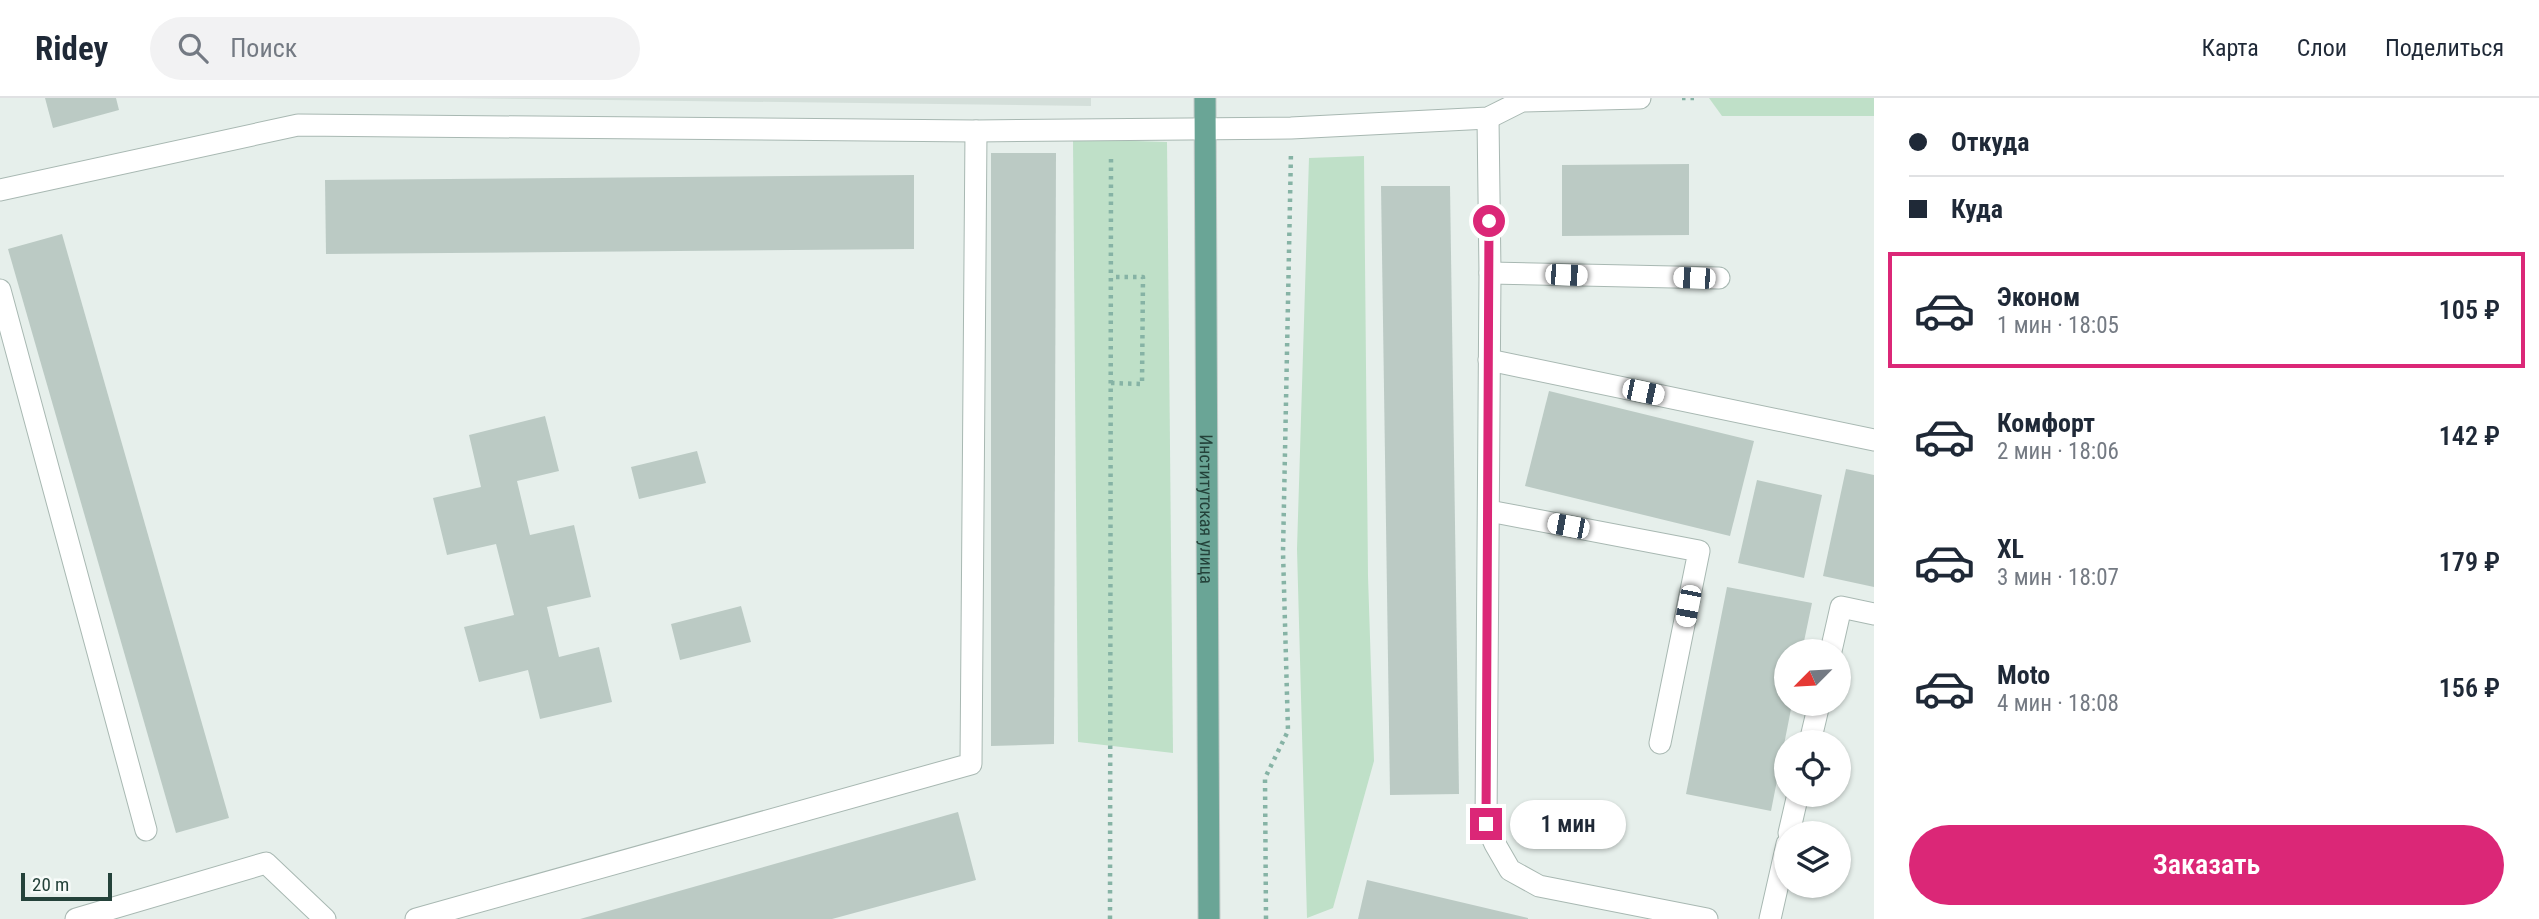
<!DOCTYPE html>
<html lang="ru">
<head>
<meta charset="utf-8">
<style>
  :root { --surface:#fff; --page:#f2f2f3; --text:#1f2937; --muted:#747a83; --line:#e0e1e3; --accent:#db2777 }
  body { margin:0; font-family:"Roboto Condensed",sans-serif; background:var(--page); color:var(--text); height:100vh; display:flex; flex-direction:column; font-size:26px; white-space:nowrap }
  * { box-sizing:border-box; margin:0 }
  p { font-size:23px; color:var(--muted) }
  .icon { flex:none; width:38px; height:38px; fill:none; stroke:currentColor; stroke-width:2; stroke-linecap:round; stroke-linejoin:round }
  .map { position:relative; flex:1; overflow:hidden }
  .sheet { display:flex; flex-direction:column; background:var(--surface); width:665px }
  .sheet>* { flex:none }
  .top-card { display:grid; align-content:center; height:154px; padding:0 35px; background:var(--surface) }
  .needle { width:46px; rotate:246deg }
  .controls { position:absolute; left:1774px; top:541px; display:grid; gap:14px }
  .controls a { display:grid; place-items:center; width:77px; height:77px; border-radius:50%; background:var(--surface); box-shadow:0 2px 5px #0004; font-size:35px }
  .scale { position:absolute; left:21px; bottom:18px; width:91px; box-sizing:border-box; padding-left:7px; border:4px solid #24423a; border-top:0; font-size:19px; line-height:24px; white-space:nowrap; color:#24423a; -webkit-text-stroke:5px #f7fbf9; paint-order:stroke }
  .end { position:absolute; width:32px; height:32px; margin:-16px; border:9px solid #db2777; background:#fff; box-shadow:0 0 0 4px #fff }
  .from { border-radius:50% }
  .bubble { position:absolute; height:49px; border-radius:24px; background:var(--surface); box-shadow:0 2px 5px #0004; font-size:23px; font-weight:600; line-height:49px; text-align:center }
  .car { position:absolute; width:21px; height:42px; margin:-21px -10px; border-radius:9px; box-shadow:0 0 5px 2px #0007; background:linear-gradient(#fff 24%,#345 0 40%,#fff 0 76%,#345 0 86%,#fff 0) }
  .top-card b { display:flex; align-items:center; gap:24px; height:66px; font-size:26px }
  .top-card b+b { border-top:2px solid var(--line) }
  .top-card i { width:18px; height:18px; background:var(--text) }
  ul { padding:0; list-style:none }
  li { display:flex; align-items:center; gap:21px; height:116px; margin:0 14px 10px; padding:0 21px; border:4px solid transparent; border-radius:0px }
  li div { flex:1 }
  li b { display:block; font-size:26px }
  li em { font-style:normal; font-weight:600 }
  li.current { border-color:var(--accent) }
  li>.icon { width:63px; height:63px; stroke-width:1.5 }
  .action { display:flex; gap:14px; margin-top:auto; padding:14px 35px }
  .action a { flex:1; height:80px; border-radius:42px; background:var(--accent); color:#fff; font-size:28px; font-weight:600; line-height:80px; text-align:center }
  header { display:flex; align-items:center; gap:42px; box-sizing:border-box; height:98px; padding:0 35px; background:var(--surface); border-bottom:2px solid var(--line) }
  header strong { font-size:33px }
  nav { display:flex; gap:38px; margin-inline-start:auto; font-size:24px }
  .search { width:490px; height:63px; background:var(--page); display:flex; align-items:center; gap:18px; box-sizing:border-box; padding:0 24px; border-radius:38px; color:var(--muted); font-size:26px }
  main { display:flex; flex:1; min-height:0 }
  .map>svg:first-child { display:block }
  .built { fill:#d4dfda }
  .green { fill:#bfe0c8 }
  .building { fill:#bbcac4 }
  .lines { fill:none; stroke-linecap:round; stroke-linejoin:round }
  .minor-casing { stroke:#a8b8b2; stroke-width:23 }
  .major-casing { stroke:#c2cac8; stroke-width:23 }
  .path { stroke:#86b3a5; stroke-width:4.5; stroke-dasharray:3.5 5; stroke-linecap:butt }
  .minor { stroke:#fff; stroke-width:21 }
  .major { stroke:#6aa596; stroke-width:21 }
  .route { stroke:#db2777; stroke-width:9 }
  .labels { text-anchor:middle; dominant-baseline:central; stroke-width:5; stroke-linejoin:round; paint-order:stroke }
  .street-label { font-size:18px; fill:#24423a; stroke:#f7fbf9 }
</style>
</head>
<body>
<header>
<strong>Ridey</strong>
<div class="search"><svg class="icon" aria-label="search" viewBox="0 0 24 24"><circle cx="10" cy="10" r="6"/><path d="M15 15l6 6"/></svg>Поиск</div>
<nav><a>Карта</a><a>Слои</a><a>Поделиться</a></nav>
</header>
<main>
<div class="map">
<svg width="1874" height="821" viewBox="0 0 1874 821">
  <rect width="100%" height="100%" fill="#e6efeb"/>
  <path class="built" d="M455 0H1091V8Z"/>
  <g class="green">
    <path d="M1709 0H1874V18H1722Z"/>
    <path d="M1073 41 1167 44 1173 655 1078 644Z"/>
    <path d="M1364 58 1368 478 1374 663 1333 810 1307 820 1297 451 1309 60Z"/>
  </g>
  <g class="building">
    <path d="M45 0H116L119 12 53 30Z"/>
    <path d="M991 55H1056L1054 646 991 648Z"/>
    <path d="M1689 66V137L1562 138V67Z"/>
    <path d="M914 77V151L326 156 325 82Z"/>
    <path d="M1381 88H1450L1459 696 1390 697Z"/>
    <path d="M62 136 229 720 176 735 8 151Z"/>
    <path d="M1549 293 1754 343 1730 438 1525 388Z"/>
    <path d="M545 318 559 373 517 383 530 437 574 427 591 499 547 509 559 559 599 549 612 604 540 621 528 572 479 584 464 529 514 517 496 446 447 457 433 400 481 389 469 337Z"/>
    <path d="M697 353 706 385 639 401 631 369Z"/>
    <path d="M1846 371 1874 377V489L1823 478Z"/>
    <path d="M1757 382 1822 397 1804 480 1738 465Z"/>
    <path d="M1727 489 1812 505 1802 553H1787V606H1792L1771 713 1686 696Z"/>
    <path d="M741 508 751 544 680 562 671 526Z"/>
    <path d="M958 714 976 782 832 821H580Z"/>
    <path d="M1367 782 1528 820V821H1358Z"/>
  </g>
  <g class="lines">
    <g class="minor-casing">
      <g id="minor">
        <path d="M1488 20 1490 175 1486 726 1495 746 1510 772 1539 788 1707 821"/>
        <path d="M0 92 298 27 976 33 1291 30 1488 20 1522 3 1640 0"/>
        <path d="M1490 175 1719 180"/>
        <path d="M0 192 146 732"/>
        <path d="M1489 262 1874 342"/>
        <path d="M1489 413 1699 453 1660 645"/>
        <path d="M1831 553 1841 509 1874 516"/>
        <path d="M1810 644 1819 606"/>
        <path d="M1789 735 1798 696"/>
        <path d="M76 821 266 765 325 821"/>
        <path d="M416 821 971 666 976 33"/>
        <path d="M1770 821 1787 746"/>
      </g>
    </g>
    <g class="major-casing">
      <g id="major">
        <path id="s1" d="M1205 0 1209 821"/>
      </g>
    </g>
    <g class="path">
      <path d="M1682 0H1698"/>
      <path d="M1111 285 1142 286 1143 179H1111"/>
      <path d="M1110 821 1111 57"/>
      <path d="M1266 821 1265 680 1288 633 1283 454 1291 53"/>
    </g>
    <use href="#minor" class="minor"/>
    <use href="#major" class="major"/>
  </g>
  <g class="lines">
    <path class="route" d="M1486 726 1489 123"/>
  </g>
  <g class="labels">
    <g class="street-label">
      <text stroke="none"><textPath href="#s1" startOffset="411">Институтская улица</textPath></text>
    </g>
  </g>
</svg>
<div class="controls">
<a><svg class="needle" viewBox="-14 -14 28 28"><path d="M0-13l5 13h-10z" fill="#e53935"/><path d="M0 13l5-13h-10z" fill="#747a83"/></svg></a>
<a><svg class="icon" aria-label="locate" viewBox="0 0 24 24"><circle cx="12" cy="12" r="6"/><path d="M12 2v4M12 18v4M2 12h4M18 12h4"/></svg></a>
<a><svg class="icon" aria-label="layers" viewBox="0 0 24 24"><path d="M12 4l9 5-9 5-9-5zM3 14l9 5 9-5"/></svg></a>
</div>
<div class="scale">20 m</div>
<i class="end from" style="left:1489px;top:123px"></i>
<i class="end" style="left:1486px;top:726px"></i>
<div class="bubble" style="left:1510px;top:702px;width:116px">1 мин</div>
<i class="car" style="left:1566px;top:177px;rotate:92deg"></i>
<i class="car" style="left:1694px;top:180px;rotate:272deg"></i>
<i class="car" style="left:1643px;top:294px;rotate:102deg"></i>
<i class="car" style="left:1568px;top:428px;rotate:281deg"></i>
<i class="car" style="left:1688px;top:508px;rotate:191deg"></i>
</div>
<section class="sheet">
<div class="top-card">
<b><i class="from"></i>Откуда</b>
<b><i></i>Куда</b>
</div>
<ul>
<li class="current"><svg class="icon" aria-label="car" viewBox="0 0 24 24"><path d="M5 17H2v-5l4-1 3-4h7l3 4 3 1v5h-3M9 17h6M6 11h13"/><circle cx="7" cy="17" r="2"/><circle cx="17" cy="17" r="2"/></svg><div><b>Эконом</b><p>1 мин · 18:05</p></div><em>105 ₽</em></li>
<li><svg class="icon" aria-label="car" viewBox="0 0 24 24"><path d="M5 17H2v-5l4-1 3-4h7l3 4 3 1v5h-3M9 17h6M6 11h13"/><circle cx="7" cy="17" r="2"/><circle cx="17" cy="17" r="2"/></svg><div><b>Комфорт</b><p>2 мин · 18:06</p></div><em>142 ₽</em></li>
<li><svg class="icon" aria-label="car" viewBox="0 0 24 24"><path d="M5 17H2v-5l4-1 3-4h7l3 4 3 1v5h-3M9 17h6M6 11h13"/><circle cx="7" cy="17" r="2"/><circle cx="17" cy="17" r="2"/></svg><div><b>XL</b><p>3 мин · 18:07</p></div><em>179 ₽</em></li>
<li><svg class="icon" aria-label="car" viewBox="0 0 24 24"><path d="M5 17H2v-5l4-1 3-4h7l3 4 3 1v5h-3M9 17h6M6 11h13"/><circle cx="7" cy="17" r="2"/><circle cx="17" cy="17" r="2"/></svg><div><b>Moto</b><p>4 мин · 18:08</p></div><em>156 ₽</em></li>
</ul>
<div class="action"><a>Заказать</a></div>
</section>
</main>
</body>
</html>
